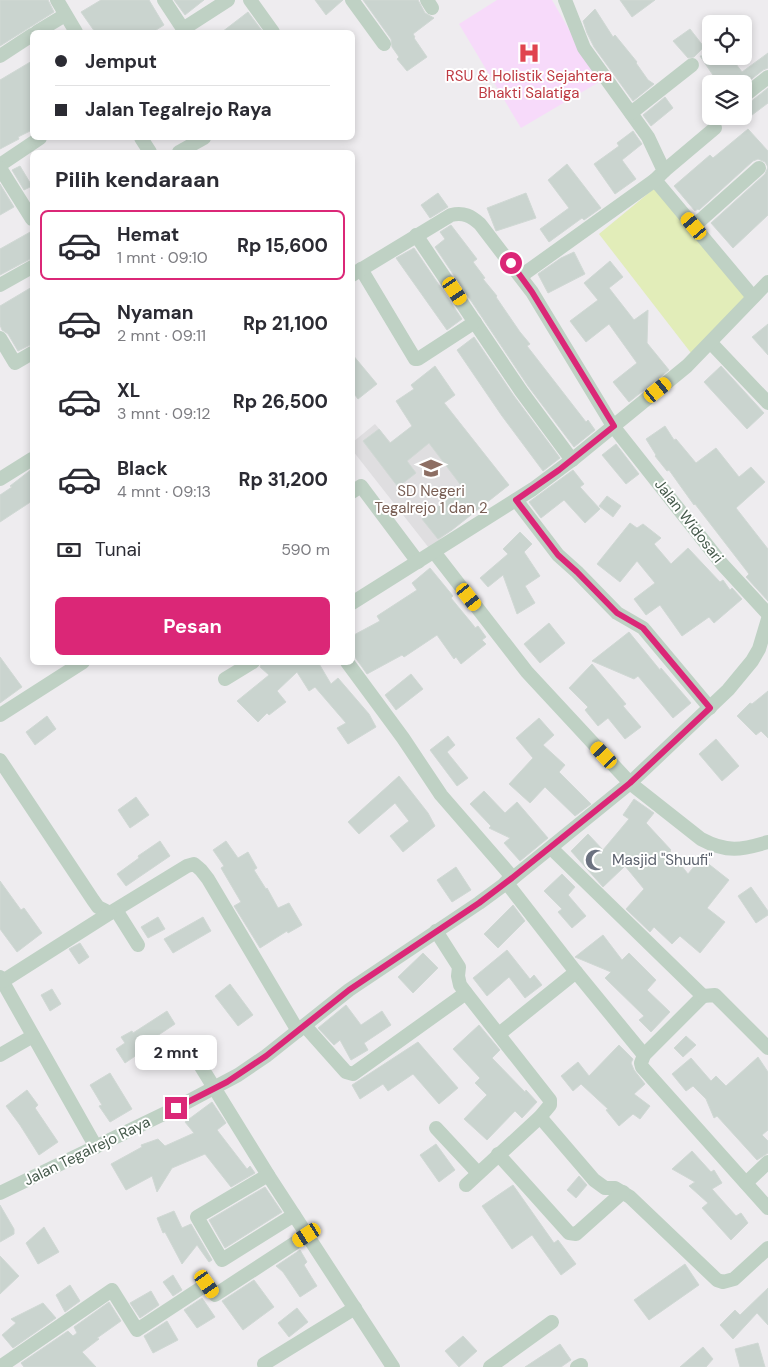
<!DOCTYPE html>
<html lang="id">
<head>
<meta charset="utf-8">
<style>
  :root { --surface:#fff; --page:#f2f2f3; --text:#2b2b33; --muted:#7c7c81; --line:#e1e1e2; --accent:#db2777 }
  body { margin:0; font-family:"DM Sans",sans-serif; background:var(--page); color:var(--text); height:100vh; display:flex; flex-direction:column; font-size:19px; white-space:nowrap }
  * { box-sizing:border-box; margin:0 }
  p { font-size:16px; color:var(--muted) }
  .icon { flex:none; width:28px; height:28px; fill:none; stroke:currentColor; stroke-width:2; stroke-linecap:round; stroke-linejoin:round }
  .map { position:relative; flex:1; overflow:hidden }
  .side { position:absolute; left:30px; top:150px; width:325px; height:515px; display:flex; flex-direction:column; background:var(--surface); border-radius:8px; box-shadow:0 2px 8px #0003 }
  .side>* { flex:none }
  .guide { position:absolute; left:30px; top:30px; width:325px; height:110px; border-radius:8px; box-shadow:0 2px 8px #0003; display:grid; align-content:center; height:110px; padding:0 25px; background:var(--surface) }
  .fabs { position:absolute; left:702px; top:15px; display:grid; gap:10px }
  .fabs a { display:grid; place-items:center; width:50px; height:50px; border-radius:8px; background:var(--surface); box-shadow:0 2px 8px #0003; font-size:25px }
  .end { position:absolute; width:22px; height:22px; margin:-11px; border:6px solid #db2777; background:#fff; box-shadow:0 0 0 2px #fff }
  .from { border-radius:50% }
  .bubble { position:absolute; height:35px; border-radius:8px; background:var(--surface); box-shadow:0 2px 8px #0003; font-size:16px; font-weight:700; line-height:35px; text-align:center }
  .car { position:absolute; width:15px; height:30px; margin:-15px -8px; border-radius:6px; box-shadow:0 0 4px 1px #0007; background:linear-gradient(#f5c518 24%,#345 0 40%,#f5c518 0 76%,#345 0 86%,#f5c518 0) }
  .guide b { display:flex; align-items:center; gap:18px; height:48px; font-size:19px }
  .guide b+b { border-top:1px solid var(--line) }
  .guide i { width:12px; height:12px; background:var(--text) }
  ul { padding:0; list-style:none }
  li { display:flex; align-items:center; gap:15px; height:70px; margin:0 10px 8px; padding:0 15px; border:2px solid transparent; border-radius:8px }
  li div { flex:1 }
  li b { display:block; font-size:19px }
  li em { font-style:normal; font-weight:700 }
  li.selected { border-color:var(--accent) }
  li>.icon { width:45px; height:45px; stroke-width:1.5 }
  h2 { padding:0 25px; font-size:22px; line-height:60px }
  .pay { display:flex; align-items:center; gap:12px; height:55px; padding:0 25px; font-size:19px }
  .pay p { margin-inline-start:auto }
  .action { display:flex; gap:10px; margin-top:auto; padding:10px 25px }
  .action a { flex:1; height:58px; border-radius:8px; background:var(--accent); color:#fff; font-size:20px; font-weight:700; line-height:58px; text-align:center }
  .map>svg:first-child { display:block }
  .education { fill:#dfdee0 }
  .medical { fill:#f7dafa }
  .green { fill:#e2edb9 }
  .building { fill:#cad4cf; stroke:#d0d8d4 }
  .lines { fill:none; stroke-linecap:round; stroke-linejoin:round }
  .street { stroke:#bfd1c4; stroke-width:14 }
  .route { stroke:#db2777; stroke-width:6 }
  .labels { text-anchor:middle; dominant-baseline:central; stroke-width:4; stroke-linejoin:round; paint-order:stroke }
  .health-label { font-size:15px; fill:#be3a42; stroke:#fff }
  .education-label { font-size:15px; fill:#785e54; stroke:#fff }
  .street-label { font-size:15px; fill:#45594b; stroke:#fff }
  .worship-label { font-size:15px; fill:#5b616d; stroke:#fff; text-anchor:start }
</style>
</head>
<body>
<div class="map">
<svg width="768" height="1367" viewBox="0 0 768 1367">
  <rect width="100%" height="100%" fill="#eeecef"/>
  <path class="education" d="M444 402 509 485 429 548 353 451V442L375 424 391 443Z"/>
  <path class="medical" d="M497 0H552L599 82 521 128 459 24Z"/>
  <path class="green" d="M656 187 748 297 691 353 599 234Z"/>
  <g class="building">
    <path d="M0 0H48L54 12 0 46Z"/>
    <path d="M101 0H149L164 25 153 32H95L81 12Z"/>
    <path d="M174 0H204L185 15Z"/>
    <path d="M315 0H343L326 15Z"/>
    <path d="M363 0H418L425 13 434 18 413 34 415 37 414 38 427 57 407 71 397 59 399 57 392 47 391 39Z"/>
    <path d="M620 0H655L632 17Z"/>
    <path d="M595 9 613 37 615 35 637 62 636 63 648 80 654 84 633 101 594 47 587 33 583 21Z"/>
    <path d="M248 12 263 32H222Z"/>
    <path d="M690 29 704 47 694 57 688 58 673 41Z"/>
    <path d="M768 53V68L763 70 744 85V84H719L700 56H730L742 72Z"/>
    <path d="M32 61V130L18 137 19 139 0 149V80Z"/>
    <path d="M768 88V103L744 121V105L749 103Z"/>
    <path d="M665 97 673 108 651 126 643 115Z"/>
    <path d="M748 129 768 151V215L733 248 711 223 765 174 768 167 765 162 758 159 753 161 699 210 698 209 695 211 674 186 710 155 713 158Z"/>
    <path d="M633 131 642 144 622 160 636 179 615 194 594 164 619 146 617 143Z"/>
    <path d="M567 164 601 208 584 220 582 218 549 242 540 229 569 208 548 180Z"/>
    <path d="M20 166 32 186 24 190 12 170Z"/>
    <path d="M0 184 14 207 0 215Z"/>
    <path d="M438 193 448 207 430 218 421 205Z"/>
    <path d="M526 193 536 218 496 231 487 208Z"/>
    <path d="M451 225 477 259 473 262 485 278 483 279 497 296 496 297 520 332 530 344 527 346 586 422 588 420 595 430 574 447 528 386 435 247 445 239 440 232Z"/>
    <path d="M32 231V258L0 275V249Z"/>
    <path d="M414 248 462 319 447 330 396 258Z"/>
    <path d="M574 252 585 274 548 293 538 274 561 258Z"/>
    <path d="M610 261 623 277 609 288 634 320 648 310 647 343 669 370 629 402 613 382 637 363 609 324 586 342 570 321 598 300 584 283Z"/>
    <path d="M32 287V344L18 351 8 334 2 330 0 325V306Z"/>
    <path d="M768 324V355L752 337Z"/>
    <path d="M474 337 514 396 560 458 543 471 502 416 457 350Z"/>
    <path d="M352 354 377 384 358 399 352 391Z"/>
    <path d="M435 366 455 395 444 403 509 485 452 530 438 539 422 519 463 488 429 443 407 461 416 473 398 487 363 441 379 429 390 443 412 426 396 401 414 389 411 385Z"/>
    <path d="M721 366 764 413 747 429 704 382Z"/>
    <path d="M665 426 674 440 676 439 696 463 716 448 739 477 751 467 765 482 736 508 768 549V601L746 577 749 574 695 504 694 505 669 470 667 471 655 456 656 455 646 439Z"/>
    <path d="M616 444 639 474 626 484 602 455Z"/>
    <path d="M32 469V501L0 522V495L12 487 10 486Z"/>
    <path d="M573 470 584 484 580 487 600 509 585 523 564 500 541 518 529 502Z"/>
    <path d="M607 496 621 506 613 517 599 506Z"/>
    <path d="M630 523 637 528 643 524 661 538 654 544 671 564 688 548 720 582 723 580 730 590 732 588 742 599 714 623 709 617 682 636 660 605 646 615 634 599 655 583 637 561 620 582 597 564Z"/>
    <path d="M520 532 532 544 524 552 540 576 525 586 535 603 517 614 503 575 488 587 480 578 508 554 503 549Z"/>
    <path d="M430 568 453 596 451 598 474 626 475 628 478 626 486 637 482 640 486 644 461 664 456 657 454 659 437 635 404 657 402 655 367 674 352 653V636L380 621 377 616 417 590 412 583Z"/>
    <path d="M549 623 565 643 540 663 524 644Z"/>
    <path d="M629 632 660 670 661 668 691 703 673 718 638 676 634 679 592 661Z"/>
    <path d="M0 657 22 687 0 703Z"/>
    <path d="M262 662H318L331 684 338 678 369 714 376 727 348 744 337 728 346 723 315 687 309 691 297 672 277 691 286 702 269 715 267 713 258 722 237 701 269 675 260 667Z"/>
    <path d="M592 664 626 704 623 706 641 727 625 739 608 718 598 726 585 710 588 707 569 688Z"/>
    <path d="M411 674 423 689 396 710 385 695Z"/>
    <path d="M768 691V738L761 731 756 735 737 716 750 703 752 704Z"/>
    <path d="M47 716 56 729 35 745 26 732Z"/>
    <path d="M539 718 554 735 543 745 565 765 559 772 591 804 575 816 545 787 530 803 509 784 533 758 516 738Z"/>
    <path d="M448 736 455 745 447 752 468 778 457 786 430 750Z"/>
    <path d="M716 739 739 766 722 781 699 754Z"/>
    <path d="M399 776 428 813 435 826 403 852 390 836 409 821 395 803 359 834 348 822Z"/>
    <path d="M484 791 505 813 517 802 548 838 520 861 504 843 510 838 489 828 491 826 470 804Z"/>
    <path d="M136 797 149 815 130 828 118 810Z"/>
    <path d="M634 799 654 813 646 823 671 850 670 851 688 874 701 858 729 880 707 908 725 922 700 953 680 936 672 944 654 927 650 932 626 909 644 889 625 866 603 887 571 851 588 834 603 850 629 819 623 815Z"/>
    <path d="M160 841 170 856 126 886 117 874 139 858 138 856Z"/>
    <path d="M226 841 238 858 248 852 257 868 254 870 266 889 267 888 278 908 289 903 302 925 288 933 287 931 260 948 234 906 241 902 221 868 224 866 213 850Z"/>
    <path d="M456 867 471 890 452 902 437 880Z"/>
    <path d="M562 874 575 887 568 895 586 916 572 928 558 912 562 909 544 891Z"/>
    <path d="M0 881 21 910 24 908 42 933 17 952 0 929Z"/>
    <path d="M751 887 768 911V915L756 923 738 896Z"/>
    <path d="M513 905 525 921 498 948 484 934Z"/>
    <path d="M158 917 165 929 148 938 141 927Z"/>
    <path d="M203 917 211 931 173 953 164 939Z"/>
    <path d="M603 935 622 960 629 953 656 980 647 990 670 1012 651 1032 639 1020 644 1016 605 978 611 972 575 957Z"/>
    <path d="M80 943 89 957 79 964 69 949Z"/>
    <path d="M507 950 530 979 534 975 542 985 525 998 509 977 487 996 473 978Z"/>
    <path d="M423 953 438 968 413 993 398 977Z"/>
    <path d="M230 984 253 1015 238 1026 215 996Z"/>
    <path d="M52 989 61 1004 50 1011 41 995Z"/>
    <path d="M346 1005 361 1025 382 1011 391 1025 364 1043 368 1050 351 1060 340 1040 334 1045 318 1028Z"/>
    <path d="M167 1011 175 1024 145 1044 147 1048 125 1063 116 1049 125 1043 121 1037 132 1031 133 1033Z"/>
    <path d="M479 1025 500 1050 492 1058 525 1092 526 1090 537 1102 522 1118 515 1111 487 1140 464 1119 487 1095 475 1083 480 1078 453 1049Z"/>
    <path d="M686 1036 696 1045 683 1057 674 1048Z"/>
    <path d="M418 1042 458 1088 439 1104 413 1074 388 1091 383 1084 360 1099 352 1085Z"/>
    <path d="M619 1045 633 1059 631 1063 634 1070 645 1084 634 1094 650 1106 640 1119 633 1114 619 1126 606 1110 608 1109 581 1084 573 1091 561 1076 578 1062 589 1076Z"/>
    <path d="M758 1057 768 1072V1130L762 1135 768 1141V1153L757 1160 717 1116 714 1118 706 1099 693 1086 686 1091 672 1074 691 1058 711 1081 716 1076 726 1086Z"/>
    <path d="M110 1073 132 1109 110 1122 99 1106 102 1105 90 1085Z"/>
    <path d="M27 1090 38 1105 35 1108 58 1142 39 1155 20 1125 6 1106Z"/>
    <path d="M212 1102 226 1123 217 1130 247 1169 250 1166 255 1173 231 1187 205 1154 172 1168 157 1192 152 1176 126 1190 111 1164 142 1147 141 1145 158 1139 165 1146 194 1133 185 1122Z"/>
    <path d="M436 1144 455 1170 439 1182 420 1155Z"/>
    <path d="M692 1151 711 1172 714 1170 722 1183 712 1189 736 1216 741 1213 748 1223 731 1240 702 1208 708 1203 689 1186 695 1182 672 1169Z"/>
    <path d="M579 1176 587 1185 576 1198 567 1190Z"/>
    <path d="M513 1185 554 1243 558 1240 576 1264 561 1275 532 1235 512 1249 482 1206Z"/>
    <path d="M265 1187 282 1212 225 1248 209 1220Z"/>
    <path d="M0 1205 14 1229V1234L0 1242Z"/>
    <path d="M174 1211 182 1228 191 1224 212 1260 209 1262 197 1245 182 1264 165 1232 163 1233 157 1218Z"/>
    <path d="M44 1227 59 1252 38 1264 26 1243Z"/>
    <path d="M300 1250 307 1262 304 1265 317 1286 300 1297 283 1272 276 1266Z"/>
    <path d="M0 1256 19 1276 0 1294Z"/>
    <path d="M685 1264 699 1285 649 1320 634 1300Z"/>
    <path d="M173 1275 182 1290 173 1296 163 1282Z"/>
    <path d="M254 1280 274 1307 243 1330 222 1301Z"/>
    <path d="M70 1285 80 1301 65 1312 56 1295Z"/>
    <path d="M768 1288V1325L757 1313 733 1339 720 1325 735 1310 740 1315Z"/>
    <path d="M151 1291 159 1305 140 1318 130 1303Z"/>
    <path d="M202 1298 215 1317 197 1328 184 1310Z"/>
    <path d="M109 1302 121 1321 97 1338 99 1339 82 1352 96 1367H24L21 1363 68 1331 73 1336 77 1333 74 1327Z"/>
    <path d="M43 1303 56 1318 13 1348 2 1335 16 1323 11 1319Z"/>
    <path d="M297 1308 308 1322 289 1337 278 1323Z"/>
    <path d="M167 1321 178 1340 153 1353 144 1336Z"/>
    <path d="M463 1336 477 1351 459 1367 445 1351Z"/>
    <path d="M758 1343 765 1367H740L735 1349Z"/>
    <path d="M560 1344 571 1360 561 1367H525Z"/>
    <path d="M703 1347 713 1359 706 1367H680Z"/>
  </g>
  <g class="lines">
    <g class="street">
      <path d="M57 0 76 32"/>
      <path d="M164 0 185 32"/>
      <path d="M250 0 273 32"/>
      <path d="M352 0 384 44"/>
      <path d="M427 0 432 8"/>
      <path d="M565 0 584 48 648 137 664 171 655 180 753 297"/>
      <path d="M183 29 228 0"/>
      <path d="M37 32 65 15"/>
      <path d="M0 56 32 35"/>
      <path d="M744 96 768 77"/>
      <path d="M631 113 692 65"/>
      <path d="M141 138 150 152"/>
      <path d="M179 152 204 138"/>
      <path d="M0 165 40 138"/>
      <path d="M0 168 32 219"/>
      <path d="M664 171 715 128"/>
      <path d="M694 226 759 168"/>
      <path d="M416 235 521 391 572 460"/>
      <path d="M361 269 415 359H418L475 322"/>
      <path d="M352 275 451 215C464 212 471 216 480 224L532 292 613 426 722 564 768 614"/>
      <path d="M521 276 655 180"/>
      <path d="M0 285 32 267"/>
      <path d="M0 338 15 363 32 353"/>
      <path d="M711 343 768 403"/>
      <path d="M0 479 32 459"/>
      <path d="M352 492 361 486 418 562"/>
      <path d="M516 500 558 555 577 572 617 613 643 628 710 708"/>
      <path d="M434 552 527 672 630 783 701 839C727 853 741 850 768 842"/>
      <path d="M352 603 533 489 572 460 687 366 768 282"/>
      <path d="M347 662 403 738 441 795 513 878"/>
      <path d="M225 679 253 662"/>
      <path d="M0 715 83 662"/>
      <path d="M0 760 93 900 98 907 110 913 187 866 194 864 201 870 208 879 298 1031"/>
      <path d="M551 848 703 996 644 1055 641 1063 642 1067 768 1208"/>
      <path d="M506 882 576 972 644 1055"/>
      <path d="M116 910 138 945"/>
      <path d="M436 931 459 967 458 976 460 985 466 993 550 1100V1105L540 1117 466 1185"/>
      <path d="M0 977 96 1147"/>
      <path d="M3 981 110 913"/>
      <path d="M703 996 715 995 768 1048"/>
      <path d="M305 1026 346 1072 353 1074 466 993"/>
      <path d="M499 1034 576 972"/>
      <path d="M0 1055 33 1036"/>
      <path d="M197 1060 268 1175 393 1367"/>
      <path d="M540 1117 594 1180 605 1188H615L630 1197 717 1280 723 1282 734 1279 768 1248"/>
      <path d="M436 1128 478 1173"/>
      <path d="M498 1154 569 1233 576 1234 623 1192"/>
      <path d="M268 1175 197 1217 222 1260 294 1215"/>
      <path d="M746 1183 768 1162"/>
      <path d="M0 1193 176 1108 238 1075 266 1056 349 990 479 903 513 878 630 783 728 690 752 661 759 649 768 619"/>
      <path d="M264 1364 355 1308"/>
      <path d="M0 1367 112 1290 137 1330 207 1284 215 1295 307 1235"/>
      <path d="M490 1367 552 1322"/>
      <path d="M577 1367 581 1365"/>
    </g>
  </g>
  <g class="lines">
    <path class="route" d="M176 1108 227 1082 266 1056 349 990 479 903 512 878 630 783 710 708 643 628 617 613 577 572 558 555 516 500 559 470 614 426 532 292 511 263"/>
  </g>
  <defs>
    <g id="hospital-bare" transform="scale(1.725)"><path d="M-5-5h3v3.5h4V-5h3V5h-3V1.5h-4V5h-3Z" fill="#e0444e" stroke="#fff" stroke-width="2.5" paint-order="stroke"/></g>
    <g id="school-bare" transform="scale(1.725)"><path d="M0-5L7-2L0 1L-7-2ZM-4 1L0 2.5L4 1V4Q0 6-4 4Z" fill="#8d6e63" stroke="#fff" stroke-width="2.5" paint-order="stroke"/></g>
    <g id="mosque-bare" transform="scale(1.725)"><path d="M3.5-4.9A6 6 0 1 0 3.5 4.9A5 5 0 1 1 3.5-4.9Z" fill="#6b7280" stroke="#fff" stroke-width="2.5" paint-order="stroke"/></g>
  </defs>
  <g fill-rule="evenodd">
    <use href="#hospital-bare" x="529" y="53"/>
    <use href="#school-bare" x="431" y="468"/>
    <use href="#mosque-bare" x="596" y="860"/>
  </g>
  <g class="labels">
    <g class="health-label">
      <text x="529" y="76">RSU &amp; Holistik Sejahtera<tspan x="529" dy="17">Bhakti Salatiga</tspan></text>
    </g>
    <g class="education-label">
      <text x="431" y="491">SD Negeri<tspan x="431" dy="17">Tegalrejo 1 dan 2</tspan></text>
    </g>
    <g class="street-label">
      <text transform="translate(689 521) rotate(52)">Jalan Widosari</text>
      <text transform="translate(87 1151) rotate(-26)">Jalan Tegalrejo Raya</text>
    </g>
    <g class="worship-label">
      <text x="612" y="860">Masjid "Shuufi"</text>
    </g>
  </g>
</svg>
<div class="fabs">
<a><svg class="icon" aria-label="locate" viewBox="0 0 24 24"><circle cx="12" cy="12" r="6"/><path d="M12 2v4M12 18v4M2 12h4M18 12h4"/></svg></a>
<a><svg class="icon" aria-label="layers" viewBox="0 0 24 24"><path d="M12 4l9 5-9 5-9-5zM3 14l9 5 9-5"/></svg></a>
</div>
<i class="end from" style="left:511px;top:263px"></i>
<i class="end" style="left:176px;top:1108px"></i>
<div class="bubble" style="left:135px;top:1035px;width:82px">2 mnt</div>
<i class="car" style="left:694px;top:226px;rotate:320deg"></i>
<i class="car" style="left:455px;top:291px;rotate:146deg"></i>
<i class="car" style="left:658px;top:390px;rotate:51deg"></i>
<i class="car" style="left:469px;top:597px;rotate:142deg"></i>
<i class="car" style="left:604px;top:755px;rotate:317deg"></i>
<i class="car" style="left:307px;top:1235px;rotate:237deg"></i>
<i class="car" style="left:207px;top:1284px;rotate:145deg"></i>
<div class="guide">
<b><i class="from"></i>Jemput</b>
<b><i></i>Jalan Tegalrejo Raya</b>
</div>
<section class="side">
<h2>Pilih kendaraan</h2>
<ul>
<li class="selected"><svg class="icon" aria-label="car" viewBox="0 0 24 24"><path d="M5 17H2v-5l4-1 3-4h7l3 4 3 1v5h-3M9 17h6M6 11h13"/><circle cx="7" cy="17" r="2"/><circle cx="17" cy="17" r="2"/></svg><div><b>Hemat</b><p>1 mnt · 09:10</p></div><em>Rp 15,600</em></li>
<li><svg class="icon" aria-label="car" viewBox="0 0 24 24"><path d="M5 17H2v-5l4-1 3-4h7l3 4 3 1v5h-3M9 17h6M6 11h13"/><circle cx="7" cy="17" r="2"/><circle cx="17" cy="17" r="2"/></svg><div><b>Nyaman</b><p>2 mnt · 09:11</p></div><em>Rp 21,100</em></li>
<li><svg class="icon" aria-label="car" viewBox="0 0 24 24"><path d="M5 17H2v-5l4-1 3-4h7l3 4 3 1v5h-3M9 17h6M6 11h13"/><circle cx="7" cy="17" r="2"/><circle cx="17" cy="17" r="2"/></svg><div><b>XL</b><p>3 mnt · 09:12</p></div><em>Rp 26,500</em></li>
<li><svg class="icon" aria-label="car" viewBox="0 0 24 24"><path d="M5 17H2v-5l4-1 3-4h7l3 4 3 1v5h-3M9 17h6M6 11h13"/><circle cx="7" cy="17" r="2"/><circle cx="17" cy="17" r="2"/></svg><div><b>Black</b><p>4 mnt · 09:13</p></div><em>Rp 31,200</em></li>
</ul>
<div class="pay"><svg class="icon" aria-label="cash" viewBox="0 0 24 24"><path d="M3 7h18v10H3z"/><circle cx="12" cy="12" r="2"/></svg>Tunai<p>590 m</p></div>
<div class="action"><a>Pesan</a></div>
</section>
</div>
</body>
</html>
